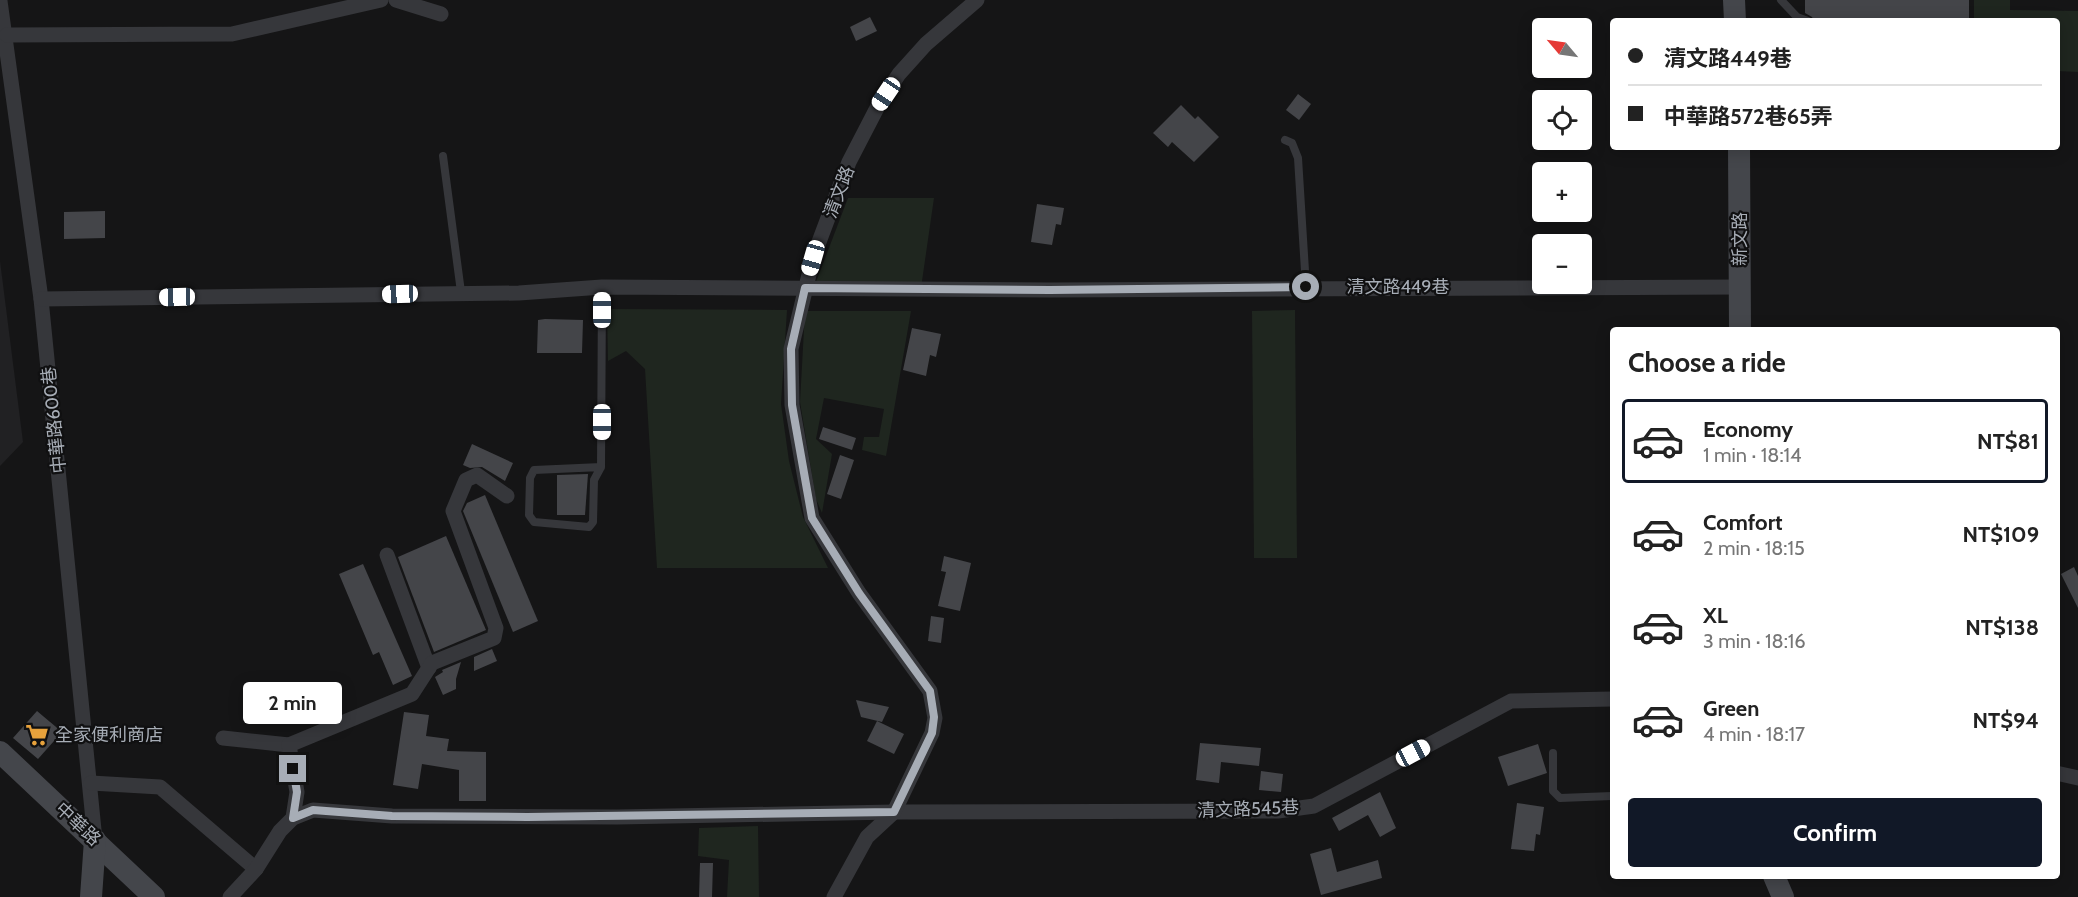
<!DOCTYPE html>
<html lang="en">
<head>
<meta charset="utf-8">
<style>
  :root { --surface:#fff; --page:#f6f6f6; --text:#222; --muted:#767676; --line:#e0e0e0; --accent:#111827 }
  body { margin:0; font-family:Cabin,"Noto Sans TC",sans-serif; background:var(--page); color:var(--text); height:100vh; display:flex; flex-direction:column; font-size:22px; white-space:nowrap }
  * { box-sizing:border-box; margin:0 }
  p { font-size:20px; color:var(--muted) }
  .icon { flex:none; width:33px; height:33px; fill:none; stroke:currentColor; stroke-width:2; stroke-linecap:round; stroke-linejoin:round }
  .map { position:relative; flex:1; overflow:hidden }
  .panel { position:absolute; left:1610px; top:327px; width:450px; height:552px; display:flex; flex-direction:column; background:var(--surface); border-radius:6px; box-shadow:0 3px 15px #0003 }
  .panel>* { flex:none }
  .guide { position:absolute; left:1610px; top:18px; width:450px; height:132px; border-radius:6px; box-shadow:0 3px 15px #0003; display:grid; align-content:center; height:132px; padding:0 18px; background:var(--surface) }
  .needle { width:39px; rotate:299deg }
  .fabs { position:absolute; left:1532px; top:18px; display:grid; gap:12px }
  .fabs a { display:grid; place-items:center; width:60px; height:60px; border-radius:6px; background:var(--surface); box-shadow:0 3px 15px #0003; font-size:30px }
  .end { position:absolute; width:27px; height:27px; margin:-14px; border:8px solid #a7adb6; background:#111; box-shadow:0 0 0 3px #111 }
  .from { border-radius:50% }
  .bubble { position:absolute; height:42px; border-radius:6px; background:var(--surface); box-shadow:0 3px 15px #0003; font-size:20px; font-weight:800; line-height:42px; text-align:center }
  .car { position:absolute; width:18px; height:36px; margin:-18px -9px; border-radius:8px; box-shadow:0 0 4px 2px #0007; background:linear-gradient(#fff 24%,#345 0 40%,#fff 0 76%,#345 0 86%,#fff 0) }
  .guide b { display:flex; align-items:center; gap:21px; height:57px; font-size:22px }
  .guide b+b { border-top:2px solid var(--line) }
  .guide i { width:15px; height:15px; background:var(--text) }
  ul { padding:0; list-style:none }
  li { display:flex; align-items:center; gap:18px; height:84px; margin:0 12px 9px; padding:0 6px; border:3px solid transparent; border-radius:6px }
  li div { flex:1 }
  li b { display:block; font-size:22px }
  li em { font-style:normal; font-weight:800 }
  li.active { border-color:var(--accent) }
  li>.icon { width:54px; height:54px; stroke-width:1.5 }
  h2 { padding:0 18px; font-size:27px; line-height:72px }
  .primary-button { display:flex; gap:12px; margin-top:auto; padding:12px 18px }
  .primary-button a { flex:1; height:69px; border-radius:6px; background:var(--accent); color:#fff; font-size:24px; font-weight:800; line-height:69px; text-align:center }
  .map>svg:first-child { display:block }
  .built { fill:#212123 }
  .green { fill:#1f261f }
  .building { fill:#444549 }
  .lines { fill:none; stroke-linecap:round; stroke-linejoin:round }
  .lane { stroke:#36373b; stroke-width:8 }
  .street { stroke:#36373b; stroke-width:15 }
  .secondary { stroke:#44464b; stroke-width:22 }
  .route { stroke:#a7adb6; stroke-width:8 }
  .labels { text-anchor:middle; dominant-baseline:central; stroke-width:4.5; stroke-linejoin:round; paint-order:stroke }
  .street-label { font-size:18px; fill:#a7adb6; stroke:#101011 }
  .poi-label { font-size:18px; fill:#a7adb6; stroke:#101011; text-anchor:start }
</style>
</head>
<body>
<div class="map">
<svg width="2078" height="897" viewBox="0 0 2078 897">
  <rect width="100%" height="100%" fill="#151516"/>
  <path class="built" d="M0 261 23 442 0 466Z"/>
  <g class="green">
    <path d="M1974 0H2010V10L2078 11V72L2057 71 2056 21H1974Z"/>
    <path d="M848 198H934L920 295H811Z"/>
    <path d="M607 309 787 310 781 404 789 461 803 517 828 568H657L645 369 626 351 608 361Z"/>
    <path d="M1295 310 1297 558H1254L1252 311Z"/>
    <path d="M805 311H911L886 456 862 450 864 437H879L884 409 824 398 816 439 832 454 822 513 816 499 800 402Z"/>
    <path d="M758 826 759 897H727L729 860 698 856 699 828Z"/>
  </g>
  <g class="building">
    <path d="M1805 0H1969V21H1814L1812 17 1805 13Z"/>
    <path d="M870 17 877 31 856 41 850 27Z"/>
    <path d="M1298 94 1311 104 1299 120 1286 110Z"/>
    <path d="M1181 105 1195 119 1198 116 1219 137 1194 162 1172 142 1168 147 1153 133Z"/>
    <path d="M1037 204 1064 208 1061 225 1056 224 1052 245 1031 242Z"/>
    <path d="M105 211V238L64 239V212Z"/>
    <path d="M545 319 583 320 582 353H537L538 320Z"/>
    <path d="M912 328 941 334 936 357 930 355 926 376 903 370Z"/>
    <path d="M823 427 856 438 852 450 819 439Z"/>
    <path d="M472 444 513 463 505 481 482 467 470 468 463 465Z"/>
    <path d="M840 455 854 460 841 499 827 494Z"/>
    <path d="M588 474 585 515H557V475Z"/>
    <path d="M485 495 538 621 513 632 463 511 467 503Z"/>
    <path d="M446 536 486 630 434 652 398 557Z"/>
    <path d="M944 556 971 563 960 611 938 606 946 572 941 571Z"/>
    <path d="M363 564 412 676 393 685 379 652 373 655 339 574Z"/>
    <path d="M2074 567 2078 576V608L2061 574Z"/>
    <path d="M931 616 944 618 941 643 928 641Z"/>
    <path d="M492 649 497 661 474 671V657Z"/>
    <path d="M461 662 456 679V689L443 695 435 677 443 672 442 670Z"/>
    <path d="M856 700 889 707 882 722 861 717Z"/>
    <path d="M37 711 62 732 38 759 13 738Z"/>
    <path d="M404 712 429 715 426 736 449 739 447 751 486 752V801H459V770L422 764 418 789 393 785Z"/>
    <path d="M877 721 904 734 894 754 867 741Z"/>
    <path d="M1200 743 1261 748 1259 766 1221 762 1219 783 1196 780Z"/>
    <path d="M1538 744 1547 773 1508 786 1498 757Z"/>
    <path d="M1261 771 1283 774 1281 792 1259 790Z"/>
    <path d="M1380 792 1396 828 1380 837 1368 815 1339 831 1332 818Z"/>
    <path d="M1517 803 1544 807 1540 835 1536 834 1534 851 1511 849Z"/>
    <path d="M1331 848 1337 872 1378 860 1382 878 1321 895 1310 854Z"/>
    <path d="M700 863H713L712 897H699Z"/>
  </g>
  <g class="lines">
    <g class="lane">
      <path d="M1781 0 1797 17 1808 21"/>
      <path d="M1285 140 1292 143 1298 158 1306 287"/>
      <path d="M443 156 461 292"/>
      <path d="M601 467 534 470 530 478 529 515 534 522 589 527 593 522 594 480 601 467 602 287"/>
      <path d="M1553 753V791L1560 798 1612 796"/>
    </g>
    <g class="street">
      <path d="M396 0 441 14"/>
      <path d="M0 1 41 299 95 840"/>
      <path d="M7 35 232 34 381 0"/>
      <path d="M41 299 519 293 602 287 1050 290 1740 287"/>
      <path d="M387 555 429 668"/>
      <path d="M223 738 289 745"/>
      <path d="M2056 773 2078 778"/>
      <path d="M91 783 160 787 256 869"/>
      <path d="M293 818 297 792 289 745 412 694 432 663 494 638 496 628 453 511 466 480 477 475 507 496"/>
      <path d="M230 897 256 869 280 831 293 818 313 810 392 816 617 817 894 812 1278 811 1314 806 1511 701 1612 699"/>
      <path d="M834 897 867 837 894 812 932 733 935 718 930 691 859 593 812 518 792 405 791 349 813 258 849 162 878 106 899 74 926 44 977 0"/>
    </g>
    <g class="secondary">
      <path d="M1734 0 1735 21"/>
      <path d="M1739 147 1740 330"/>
      <path d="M0 752 154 897"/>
      <path d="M1774 876 1783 897"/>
      <path d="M91 897 95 840"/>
    </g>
  </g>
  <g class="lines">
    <path class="route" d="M293 769 297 792 293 818 313 810 392 816 527 817 894 812 932 733 934 717 930 691 859 593 812 518 792 405 791 349 805 288 1050 290 1306 287"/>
  </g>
  <defs>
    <g id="supermarket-bare" transform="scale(1.8)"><path d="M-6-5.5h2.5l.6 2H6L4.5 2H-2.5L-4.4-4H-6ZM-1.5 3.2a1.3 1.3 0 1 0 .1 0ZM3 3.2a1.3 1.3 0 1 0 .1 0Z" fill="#e7a23c" stroke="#101011" stroke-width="2.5" paint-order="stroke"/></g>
  </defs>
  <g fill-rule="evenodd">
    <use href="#supermarket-bare" x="37" y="735"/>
  </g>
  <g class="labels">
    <g class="street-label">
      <text transform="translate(839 192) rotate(-69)">清文路</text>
      <text transform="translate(1740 239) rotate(-90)">新文路</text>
      <text x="1398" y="287">清文路449巷</text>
      <text transform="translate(54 420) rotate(-96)">中華路600巷</text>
      <text transform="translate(1248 809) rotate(-2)">清文路545巷</text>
      <text transform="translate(78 824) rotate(43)">中華路</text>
    </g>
    <g class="poi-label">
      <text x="55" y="735">全家便利商店</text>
    </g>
  </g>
</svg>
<div class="fabs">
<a><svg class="needle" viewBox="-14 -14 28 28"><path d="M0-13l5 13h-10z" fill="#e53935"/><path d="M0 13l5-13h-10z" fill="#767676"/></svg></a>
<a><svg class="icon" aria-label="locate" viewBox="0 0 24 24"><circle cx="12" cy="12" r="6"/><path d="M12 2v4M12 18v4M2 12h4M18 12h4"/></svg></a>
<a>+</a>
<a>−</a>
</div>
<i class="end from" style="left:1306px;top:287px"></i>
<i class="end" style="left:293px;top:769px"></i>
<div class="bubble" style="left:243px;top:682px;width:99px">2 min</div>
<i class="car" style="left:886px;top:94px;rotate:214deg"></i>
<i class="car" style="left:813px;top:258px;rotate:196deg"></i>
<i class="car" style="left:400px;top:294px;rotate:268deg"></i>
<i class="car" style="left:177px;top:297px;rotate:269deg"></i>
<i class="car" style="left:602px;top:310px;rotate:0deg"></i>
<i class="car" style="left:602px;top:422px;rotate:180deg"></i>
<i class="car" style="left:1413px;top:753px;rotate:62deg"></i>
<div class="guide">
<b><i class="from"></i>清文路449巷</b>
<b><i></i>中華路572巷65弄</b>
</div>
<section class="panel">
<h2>Choose a ride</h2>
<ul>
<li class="active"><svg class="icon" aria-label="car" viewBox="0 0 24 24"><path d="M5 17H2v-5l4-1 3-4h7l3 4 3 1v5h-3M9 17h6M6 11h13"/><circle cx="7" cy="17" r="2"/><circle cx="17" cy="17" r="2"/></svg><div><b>Economy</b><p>1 min · 18:14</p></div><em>NT$81</em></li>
<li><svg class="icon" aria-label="car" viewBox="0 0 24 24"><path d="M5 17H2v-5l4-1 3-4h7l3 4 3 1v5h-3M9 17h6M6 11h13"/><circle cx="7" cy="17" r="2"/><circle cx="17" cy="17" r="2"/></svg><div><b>Comfort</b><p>2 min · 18:15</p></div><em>NT$109</em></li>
<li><svg class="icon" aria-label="car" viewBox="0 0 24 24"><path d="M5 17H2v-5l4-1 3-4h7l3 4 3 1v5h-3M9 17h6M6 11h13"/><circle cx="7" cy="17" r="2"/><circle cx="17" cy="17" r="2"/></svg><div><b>XL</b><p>3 min · 18:16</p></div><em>NT$138</em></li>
<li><svg class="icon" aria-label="car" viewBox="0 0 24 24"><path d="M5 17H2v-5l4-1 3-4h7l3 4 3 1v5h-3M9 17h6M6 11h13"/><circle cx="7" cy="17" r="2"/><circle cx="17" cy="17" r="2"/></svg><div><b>Green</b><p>4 min · 18:17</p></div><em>NT$94</em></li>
</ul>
<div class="primary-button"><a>Confirm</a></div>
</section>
</div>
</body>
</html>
